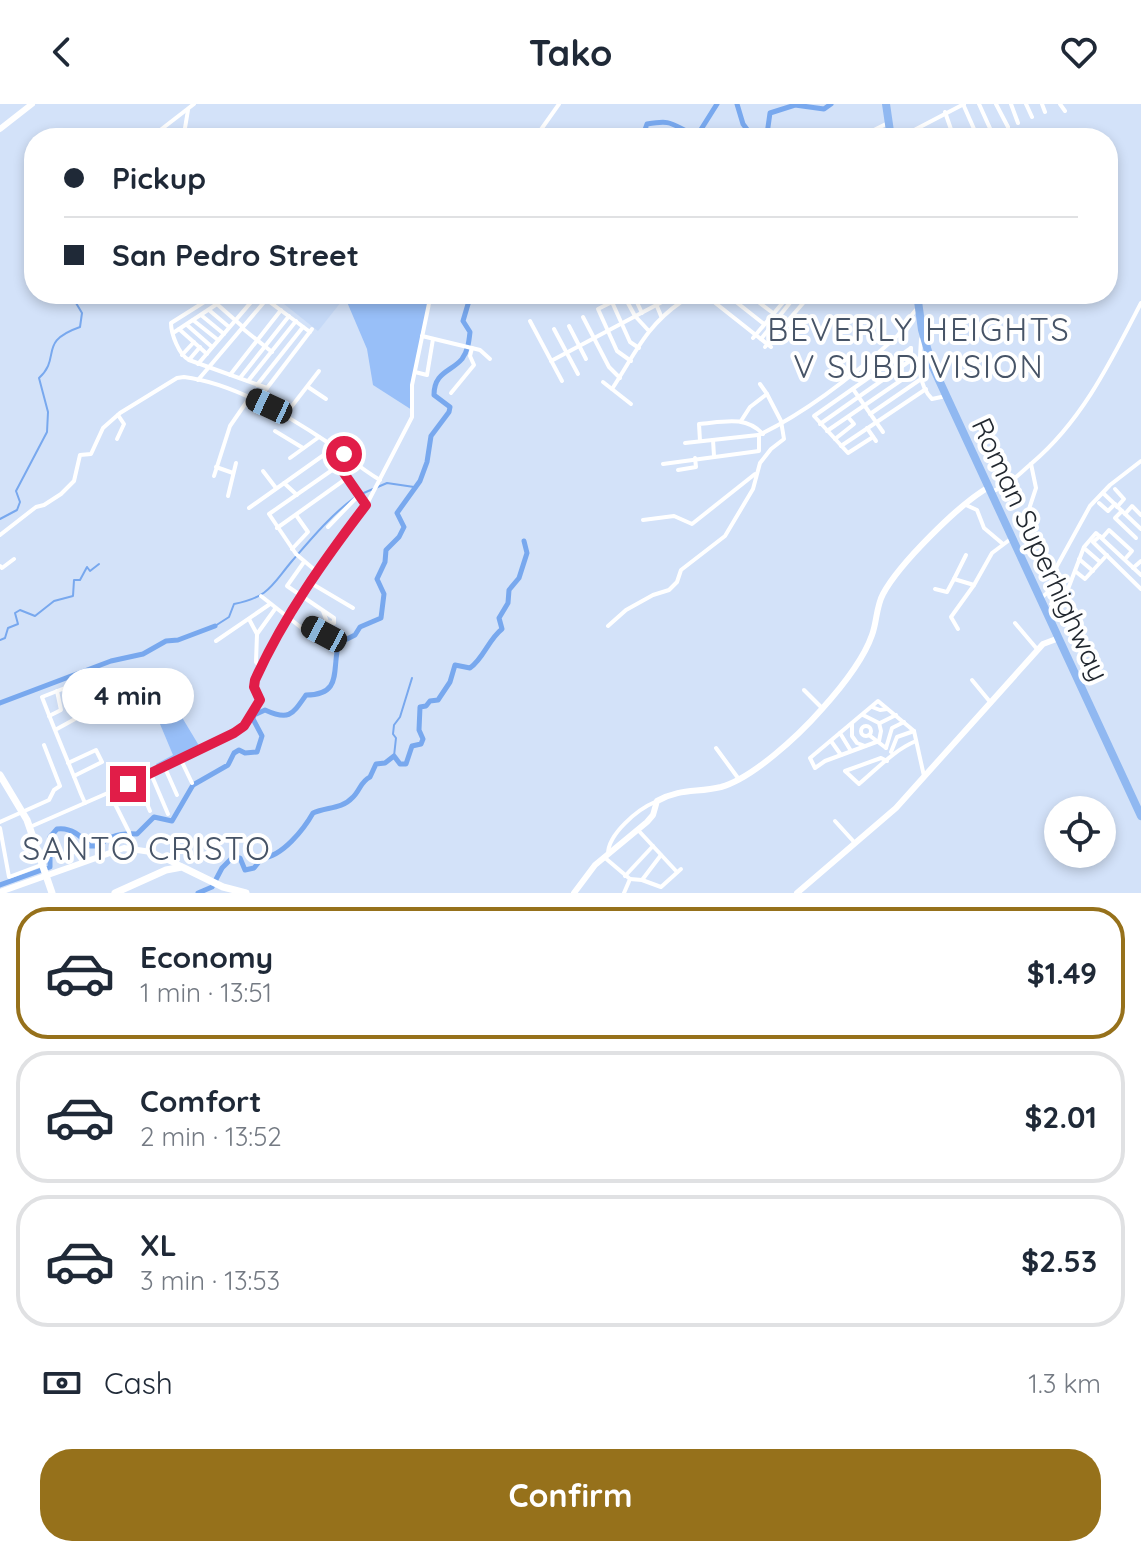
<!DOCTYPE html>
<html lang="en">
<head>
<meta charset="utf-8">
<style>
  :root { --surface:#fff; --page:#f2f2f3; --text:#1f2937; --muted:#747a83; --line:#e0e1e3; --accent:#96711b }
  body { margin:0; font-family:Quicksand,sans-serif; background:var(--page); color:var(--text); height:100vh; display:flex; flex-direction:column; font-size:30px; white-space:nowrap }
  * { box-sizing:border-box; margin:0 }
  p { font-size:26px; color:var(--muted) }
  .icon { flex:none; width:44px; height:44px; fill:none; stroke:currentColor; stroke-width:2; stroke-linecap:round; stroke-linejoin:round }
  .map { position:relative; height:789px; overflow:hidden }
  .panel { display:flex; flex-direction:column; background:var(--surface); flex:1 }
  .panel>* { flex:none }
  .top-card { position:absolute; left:24px; top:24px; width:1094px; height:176px; border-radius:32px; box-shadow:0 4px 12px #0003; display:grid; align-content:center; height:176px; padding:0 40px; background:var(--surface) }
  .controls { position:absolute; left:1044px; top:692px; display:grid; gap:16px }
  .controls a { display:grid; place-items:center; width:72px; height:72px; border-radius:50%; background:var(--surface); box-shadow:0 4px 12px #0003; font-size:40px }
  .end { position:absolute; width:36px; height:36px; margin:-18px; border:10px solid #e11d48; background:#fff; box-shadow:0 0 0 4px #fff }
  .from { border-radius:50% }
  .bubble { position:absolute; height:56px; border-radius:28px; background:var(--surface); box-shadow:0 4px 12px #0003; font-size:26px; font-weight:700; line-height:56px; text-align:center }
  .car { position:absolute; width:24px; height:48px; margin:-24px -12px; border-radius:10px; box-shadow:0 0 6px 2px #0007; background:linear-gradient(#222 24%,#8ab4d8 0 40%,#222 0 76%,#8ab4d8 0 86%,#222 0) }
  .top-card b { display:flex; align-items:center; gap:28px; height:76px; font-size:30px }
  .top-card b+b { border-top:2px solid var(--line) }
  .top-card i { width:20px; height:20px; background:var(--text) }
  ul { padding:14px 0 0; list-style:none }
  li { display:flex; align-items:center; gap:24px; height:132px; margin:0 16px 12px; padding:0 24px; border:4px solid var(--line); border-radius:32px }
  li div { flex:1 }
  li b { display:block; font-size:30px }
  li em { font-style:normal; font-weight:700 }
  li.current { border-color:var(--accent) }
  li>.icon { width:72px; height:72px; stroke-width:1.5 }
  .pay { display:flex; align-items:center; gap:20px; height:88px; padding:0 40px; font-size:30px }
  .pay p { margin-inline-start:auto }
  .primary-button { display:flex; gap:16px; margin-top:auto; padding:16px 40px }
  .primary-button a { flex:1; height:92px; border-radius:32px; background:var(--accent); color:#fff; font-size:32px; font-weight:700; line-height:92px; text-align:center }
  header { display:flex; justify-content:space-between; align-items:center; height:104px; padding:0 40px; background:var(--surface); font-size:36px; font-weight:700 }
  .map>svg:first-child { display:block }
  .built { fill:#c5d9f7 }
  .green { fill:#98bff8 }
  .lines { fill:none; stroke-linecap:round; stroke-linejoin:round }
  .stream { stroke:#78a8ee; stroke-width:2 }
  .river { stroke:#78a8ee; stroke-width:5 }
  .minor { stroke:#fff; stroke-width:4 }
  .tertiary { stroke:#fff; stroke-width:6 }
  .secondary { stroke:#fff; stroke-width:7 }
  .primary { stroke:#90b8f1; stroke-width:8 }
  .route { stroke:#e11d48; stroke-width:10 }
  .labels { text-anchor:middle; dominant-baseline:central; stroke-width:8; stroke-linejoin:round; paint-order:stroke }
  .street-label { font-size:28px; fill:#222830; stroke:#fff }
  .quarter-label { font-size:32px; letter-spacing:2px; fill:#475467; stroke:#fff }
</style>
</head>
<body>
<header><svg class="icon" aria-label="back" viewBox="0 0 24 24"><path d="M15 5l-7 7 7 7"/></svg>Tako<svg class="icon" aria-label="heart" viewBox="0 0 24 24"><path d="M12 20l-8-8c-3-5 5-10 8-4 3-6 11-1 8 4z"/></svg></header>
<div class="map">
<svg width="1141" height="789" viewBox="0 0 1141 789">
  <rect width="100%" height="100%" fill="#d3e2f9"/>
  <path class="built" d="M275 190H343L345 193 318 227 274 192Z"/>
  <g class="green">
    <path d="M356 190H433L411 282 412 306 373 281 367 245 347 198Z"/>
    <path d="M180 610 201 645 159 666 156 660 173 651 160 620Z"/>
  </g>
  <g class="lines">
    <g class="stream">
      <path d="M359 391 387 379 414 383"/>
      <path d="M0 415 17 406 20 398 16 387 47 328 48 308 39 274C62 253 37 238 80 223L82 209 76 199"/>
      <path d="M215 522 229 513 234 500C269 493 271 482 292 457 311 435 331 411 354 394"/>
      <path d="M0 536 5 534 8 524 18 520 15 509 20 506 35 512 54 497 73 492 74 476H80L87 463 90 467 99 460"/>
      <path d="M394 652 396 634 393 630 394 621 400 613 412 574"/>
    </g>
    <g class="river">
      <path d="M737 0 743 20 752 32 761 33 767 30 770 9 795 1 824 5 831 0"/>
      <path d="M642 34 647 20C671 16 670 19 690 29L700 27 717 0"/>
      <path d="M0 599 111 557 143 550 166 537 178 536 215 522"/>
      <path d="M0 781 50 763V733L57 725C71 723 81 732 90 742H99C109 731 123 729 137 730L154 713 172 717 193 681 228 661 234 649 239 646 245 649 257 648 262 632 253 615 254 611 265 606C289 617 292 611 306 591 344 591 331 564 339 539L355 531 360 523 381 514 384 490 377 475 385 458 386 446 399 433 404 423 397 409 420 377 427 358 431 332 449 308 450 303 434 291C434 268 451 268 462 255 468 247 469 237 470 228L463 217 471 190"/>
      <path d="M198 789 212 783 222 764 232 754H240L245 766 254 764 262 754C282 753 304 725 313 709 326 703 342 705 352 694 360 687 360 678 370 673L376 660 385 659 394 652 400 660H406L412 642 421 640 423 635 419 626 420 603 426 602 430 597 438 596 450 578 455 561 470 564C484 554 488 536 502 525L499 514 508 499 509 486 519 474 527 449 524 437"/>
    </g>
    <g class="minor">
      <path d="M963 0 978 34"/>
      <path d="M979 0 993 31"/>
      <path d="M996 0 1008 23"/>
      <path d="M1011 0 1018 19"/>
      <path d="M1026 0 1032 13"/>
      <path d="M1042 0 1045 8"/>
      <path d="M1060 0 1065 7"/>
      <path d="M188 6 184 30 195 33"/>
      <path d="M945 8 954 34"/>
      <path d="M917 25 920 34"/>
      <path d="M150 34 194 0"/>
      <path d="M535 34 559 0"/>
      <path d="M858 34 888 19"/>
      <path d="M899 34 964 0"/>
      <path d="M942 34 952 27"/>
      <path d="M217 190 171 219C171 230 179 251 189 256L267 284"/>
      <path d="M623 190 635 212 648 226"/>
      <path d="M633 190 642 209"/>
      <path d="M652 190 661 212"/>
      <path d="M688 190V191"/>
      <path d="M726 190 764 220"/>
      <path d="M748 190 773 209"/>
      <path d="M770 190 782 199"/>
      <path d="M815 190 816 191"/>
      <path d="M210 194 243 223"/>
      <path d="M709 194 771 243"/>
      <path d="M267 196 310 228"/>
      <path d="M209 206 229 223"/>
      <path d="M201 211 224 230"/>
      <path d="M583 213 609 263 620 274"/>
      <path d="M193 216 218 236"/>
      <path d="M530 217 562 277"/>
      <path d="M187 221 212 243"/>
      <path d="M569 222 586 255"/>
      <path d="M242 224 272 248"/>
      <path d="M179 225 207 250"/>
      <path d="M554 225 578 270"/>
      <path d="M173 229 217 200"/>
      <path d="M422 232 480 246 490 255"/>
      <path d="M753 234 790 190"/>
      <path d="M761 235 797 190"/>
      <path d="M921 235C920 256 916 279 932 295L946 292"/>
      <path d="M765 243 811 190"/>
      <path d="M182 251 194 238"/>
      <path d="M189 256 200 243"/>
      <path d="M551 257 677 190 681 198C646 222 635 250 612 285"/>
      <path d="M631 257 617 247 598 205 612 198 630 238 639 244"/>
      <path d="M198 260 258 190"/>
      <path d="M415 268 427 271 433 235"/>
      <path d="M230 271 281 206"/>
      <path d="M240 274 289 212"/>
      <path d="M198 276 271 190"/>
      <path d="M248 277 296 217"/>
      <path d="M603 278 631 300"/>
      <path d="M760 280 767 290"/>
      <path d="M257 281 303 223"/>
      <path d="M308 283 326 295"/>
      <path d="M853 285 883 328"/>
      <path d="M264 288 312 225"/>
      <path d="M451 289 474 261 470 252 472 244"/>
      <path d="M870 310 921 275"/>
      <path d="M285 311 319 267"/>
      <path d="M820 320 911 256V244"/>
      <path d="M867 324 876 337"/>
      <path d="M275 327 303 344"/>
      <path d="M827 327 919 264"/>
      <path d="M873 333 848 349 814 312 911 244"/>
      <path d="M117 335 124 320 118 311"/>
      <path d="M835 335 854 320 848 313"/>
      <path d="M713 336 714 352"/>
      <path d="M700 337 699 320C723 318 745 311 763 330"/>
      <path d="M685 339 758 331"/>
      <path d="M841 342 926 285"/>
      <path d="M290 354 319 333"/>
      <path d="M663 360 759 347V331C809 307 854 271 895 234 904 227 908 213 917 205"/>
      <path d="M339 362 366 401"/>
      <path d="M216 363 233 369"/>
      <path d="M678 366 696 363 695 354"/>
      <path d="M263 367 276 384"/>
      <path d="M214 372 230 322 250 293"/>
      <path d="M284 379 297 391"/>
      <path d="M1115 385 1124 395 1117 403"/>
      <path d="M991 388C1010 381 1018 371 1032 359 1082 317 1111 257 1141 199"/>
      <path d="M1103 389 1141 425"/>
      <path d="M228 392 236 359"/>
      <path d="M1099 399 1108 407 1115 400"/>
      <path d="M966 401 977 406 984 424 1003 440"/>
      <path d="M249 404 335 343"/>
      <path d="M1122 407 1115 414 1136 434"/>
      <path d="M1125 410 1132 402 1141 411"/>
      <path d="M1027 411 1036 384 1031 360"/>
      <path d="M643 416 674 412 692 420 755 370"/>
      <path d="M328 423 359 391"/>
      <path d="M277 424 347 374"/>
      <path d="M0 431 36 403 44 401 61 390 74 377 80 351 91 350 103 324 120 309 177 274 184 273C233 279 289 312 330 340 347 352 361 365 380 376"/>
      <path d="M1100 432 1093 438 1141 485"/>
      <path d="M1102 434 1109 426 1132 447 1125 455"/>
      <path d="M1084 444 1100 458"/>
      <path d="M292 445 308 428 296 411"/>
      <path d="M1079 455 1093 467"/>
      <path d="M304 458 287 482 334 514V519"/>
      <path d="M0 462 2 464 14 455"/>
      <path d="M1133 464 1141 457"/>
      <path d="M316 467 296 450 269 410 348 355"/>
      <path d="M1075 467 1085 475 1107 451"/>
      <path d="M954 475 966 451"/>
      <path d="M309 478 353 504"/>
      <path d="M935 485 947 488 954 475 974 481"/>
      <path d="M261 492 303 525 306 521 324 530"/>
      <path d="M1041 494 1047 489 1057 462 1090 402 1110 381 1141 357"/>
      <path d="M1051 500 1068 485 1084 443 1096 429 1141 471"/>
      <path d="M323 507 327 518 334 519"/>
      <path d="M249 515 257 530"/>
      <path d="M1015 519 1037 545"/>
      <path d="M608 522 626 506 653 491 669 486 677 478 681 466 725 432 753 385 760 359 771 345 784 335 781 317 767 290 750 303 741 317"/>
      <path d="M303 525 322 536"/>
      <path d="M958 525 951 513 974 481 992 449 1012 434"/>
      <path d="M216 537 270 500"/>
      <path d="M260 563 256 558 257 530 275 505"/>
      <path d="M972 576 991 599"/>
      <path d="M804 586 822 604"/>
      <path d="M872 603 880 606 887 605"/>
      <path d="M863 611 879 619 881 627 879 637 825 657 815 664 810 654 878 597 914 627 924 672"/>
      <path d="M49 612 61 606 57 587"/>
      <path d="M880 619 896 611"/>
      <path d="M852 620V632L857 639 865 642"/>
      <circle cx="866" cy="627" r="5"/>
      <path d="M55 626 75 615 70 582 42 593C54 625 68 657 81 690L85 699"/>
      <path d="M840 629 851 647"/>
      <path d="M869 631 886 644"/>
      <path d="M831 637 841 651"/>
      <path d="M716 644 738 674"/>
      <path d="M886 644 892 624 904 618"/>
      <path d="M891 648 897 633 914 627"/>
      <path d="M181 656 192 679"/>
      <path d="M887 657 881 654 845 667 859 680C877 665 894 646 916 637"/>
      <path d="M68 659 96 646 102 658 74 672"/>
      <path d="M165 664 177 691"/>
      <path d="M151 670 168 710"/>
      <path d="M137 676 150 707"/>
      <path d="M128 680 135 698"/>
      <path d="M109 688 129 728 133 744"/>
      <path d="M835 717 855 739"/>
      <path d="M0 718 49 696 54 686 60 682 44 641"/>
      <path d="M30 723 165 664 234 629 244 622 260 596 254 581 261 563 300 493 316 467 368 398 412 313V281L431 190"/>
      <path d="M0 724 9 773 41 761"/>
      <path d="M638 726 677 768"/>
      <path d="M608 750C608 730 638 705 655 698"/>
      <path d="M604 753 630 775 624 789"/>
      <path d="M625 772 653 742"/>
      <path d="M630 775 642 776 661 783 681 765"/>
      <path d="M642 776 661 751"/>
    </g>
    <g class="tertiary">
      <path d="M0 25 32 0"/>
      <path d="M0 788 124 744 151 748 181 762"/>
      <path d="M574 789 595 761 647 718 653 711 657 697C681 684 696 689 721 683 753 674 799 631 821 606 840 585 863 557 872 531 877 518 876 503 883 490 899 460 959 400 989 383"/>
      <path d="M797 789 896 704 1043 540 1059 534"/>
    </g>
    <g class="secondary">
      <path d="M0 671 27 716 52 789"/>
      <path d="M115 789 166 766 182 763 223 783 246 789"/>
    </g>
    <g class="primary">
      <path d="M886 0 891 34"/>
      <path d="M917 190 922 226 932 261 1141 712"/>
    </g>
  </g>
  <g class="lines">
    <path class="route" d="M128 680 234 629 244 622 260 596 254 583 255 576C284 512 324 456 366 401L339 362 348 355 344 350"/>
  </g>
  <g class="labels">
    <g class="street-label">
      <text transform="translate(1041 445) rotate(65)">Roman Superhighway</text>
    </g>
    <g class="quarter-label">
      <text x="919" y="225">BEVERLY HEIGHTS<tspan x="919" dy="37">V SUBDIVISION</tspan></text>
      <text x="147" y="744">SANTO CRISTO</text>
    </g>
  </g>
</svg>
<div class="controls">
<a><svg class="icon" aria-label="locate" viewBox="0 0 24 24"><circle cx="12" cy="12" r="6"/><path d="M12 2v4M12 18v4M2 12h4M18 12h4"/></svg></a>
</div>
<i class="end from" style="left:344px;top:350px"></i>
<i class="end" style="left:128px;top:680px"></i>
<div class="bubble" style="left:62px;top:564px;width:132px">4 min</div>
<i class="car" style="left:269px;top:302px;rotate:295deg"></i>
<i class="car" style="left:324px;top:530px;rotate:298deg"></i>
<div class="top-card">
<b><i class="from"></i>Pickup</b>
<b><i></i>San Pedro Street</b>
</div>
</div>
<section class="panel">
<ul>
<li class="current"><svg class="icon" aria-label="car" viewBox="0 0 24 24"><path d="M5 17H2v-5l4-1 3-4h7l3 4 3 1v5h-3M9 17h6M6 11h13"/><circle cx="7" cy="17" r="2"/><circle cx="17" cy="17" r="2"/></svg><div><b>Economy</b><p>1 min · 13:51</p></div><em>$1.49</em></li>
<li><svg class="icon" aria-label="car" viewBox="0 0 24 24"><path d="M5 17H2v-5l4-1 3-4h7l3 4 3 1v5h-3M9 17h6M6 11h13"/><circle cx="7" cy="17" r="2"/><circle cx="17" cy="17" r="2"/></svg><div><b>Comfort</b><p>2 min · 13:52</p></div><em>$2.01</em></li>
<li><svg class="icon" aria-label="car" viewBox="0 0 24 24"><path d="M5 17H2v-5l4-1 3-4h7l3 4 3 1v5h-3M9 17h6M6 11h13"/><circle cx="7" cy="17" r="2"/><circle cx="17" cy="17" r="2"/></svg><div><b>XL</b><p>3 min · 13:53</p></div><em>$2.53</em></li>
</ul>
<div class="pay"><svg class="icon" aria-label="cash" viewBox="0 0 24 24"><path d="M3 7h18v10H3z"/><circle cx="12" cy="12" r="2"/></svg>Cash<p>1.3 km</p></div>
<div class="primary-button"><a>Confirm</a></div>
</section>
</body>
</html>
